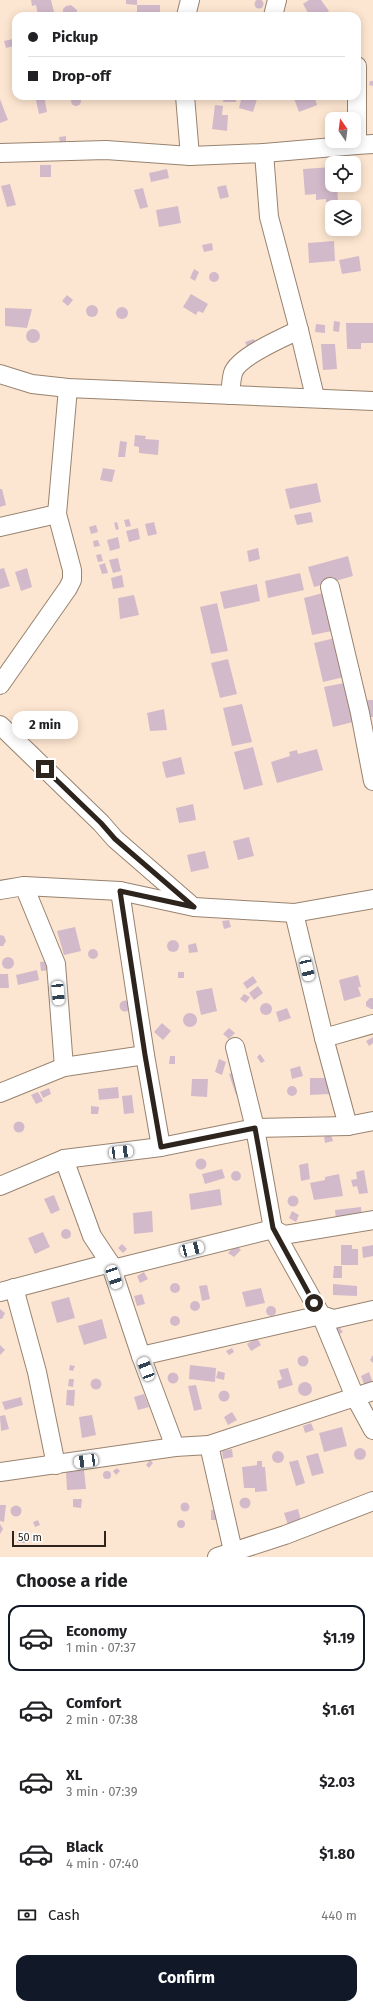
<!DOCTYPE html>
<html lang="en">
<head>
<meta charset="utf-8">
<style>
  :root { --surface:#fff; --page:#f2f2f2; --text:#202124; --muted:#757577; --line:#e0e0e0; --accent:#111827 }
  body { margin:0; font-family:"Fira Sans",sans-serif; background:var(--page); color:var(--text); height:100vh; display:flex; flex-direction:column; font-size:15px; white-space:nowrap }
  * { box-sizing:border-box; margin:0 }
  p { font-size:13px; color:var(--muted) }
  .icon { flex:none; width:22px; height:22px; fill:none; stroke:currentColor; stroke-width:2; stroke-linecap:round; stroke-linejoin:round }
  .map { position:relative; height:1557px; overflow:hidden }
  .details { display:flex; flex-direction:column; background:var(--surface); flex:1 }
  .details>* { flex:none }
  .guide { position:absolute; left:12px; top:12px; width:349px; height:88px; border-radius:12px; box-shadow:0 2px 10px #0003; display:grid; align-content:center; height:88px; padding:0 16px; background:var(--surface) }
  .needle { width:26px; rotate:346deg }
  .controls { position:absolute; left:325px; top:112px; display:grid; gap:8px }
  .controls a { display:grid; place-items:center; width:36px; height:36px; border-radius:8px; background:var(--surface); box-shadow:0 2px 10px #0003; font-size:20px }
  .scale { position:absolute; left:12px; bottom:10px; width:94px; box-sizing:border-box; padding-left:4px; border:2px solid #2d251d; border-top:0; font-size:11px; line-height:14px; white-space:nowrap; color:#2d251d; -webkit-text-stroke:3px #fff; paint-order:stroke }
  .end { position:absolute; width:18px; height:18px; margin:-9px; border:5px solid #2d251d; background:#fff; box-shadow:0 0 0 2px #fff }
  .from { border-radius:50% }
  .bubble { position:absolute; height:28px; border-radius:12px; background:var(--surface); box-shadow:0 2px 10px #0003; font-size:13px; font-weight:700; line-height:28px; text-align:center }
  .car { position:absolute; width:12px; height:24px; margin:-12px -6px; border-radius:5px; box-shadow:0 0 3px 1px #0007; background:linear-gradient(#fff 24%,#345 0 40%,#fff 0 76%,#345 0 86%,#fff 0) }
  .guide b { display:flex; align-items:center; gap:14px; height:38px; font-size:15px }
  .guide b+b { border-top:1px solid var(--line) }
  .guide i { width:10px; height:10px; background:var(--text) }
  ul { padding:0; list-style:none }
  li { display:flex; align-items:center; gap:12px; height:66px; margin:0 8px 6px; padding:0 8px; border:2px solid transparent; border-radius:12px }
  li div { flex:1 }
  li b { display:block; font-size:15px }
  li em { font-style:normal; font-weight:700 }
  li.on { border-color:var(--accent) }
  li>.icon { width:36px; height:36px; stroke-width:1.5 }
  h2 { padding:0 16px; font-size:18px; line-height:48px }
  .pay { display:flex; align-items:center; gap:10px; height:44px; padding:0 16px; font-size:15px }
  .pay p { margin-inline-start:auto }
  .cta { display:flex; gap:8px; margin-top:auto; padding:8px 16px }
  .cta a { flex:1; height:46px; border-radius:12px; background:var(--accent); color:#fff; font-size:16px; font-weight:700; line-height:46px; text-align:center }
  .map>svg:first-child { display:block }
  .building { fill:#d3bacb }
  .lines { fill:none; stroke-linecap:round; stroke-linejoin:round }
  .minor-casing { stroke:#978370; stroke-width:20 }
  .minor { stroke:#fff; stroke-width:18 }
  .route { stroke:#2d251d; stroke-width:5 }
</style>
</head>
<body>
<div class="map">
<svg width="373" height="1557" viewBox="0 0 373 1557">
  <rect width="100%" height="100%" fill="#fde6d1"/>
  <g class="building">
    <circle cx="259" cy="4" r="4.5"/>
    <path d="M31 0H51L54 12 38 15 36 5 32 6Z"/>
    <path d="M126 0H137V5L126 4Z"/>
    <path d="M309 0H321L329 11 321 16 317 14 310 16 303 4Z"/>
    <path d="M71 5 77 10V16H63V9L66 6Z"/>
    <rect x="137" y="5" width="23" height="10"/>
    <path d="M13 39 14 46 6 48 4 41Z"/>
    <path d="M370 81H373V86L369 85Z"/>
    <circle cx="76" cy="101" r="5"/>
    <path d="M35 96H44L47 112 39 114Z"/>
    <path d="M224 96H236V102H223Z"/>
    <path d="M242 96H258L253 112 239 108Z"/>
    <path d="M293 96H314L317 105 299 112Z"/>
    <path d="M0 99 8 120 0 123Z"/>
    <path d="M215 105 223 106 222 115H228L227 131 212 129Z"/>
    <path d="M66 136V144H60L59 137Z"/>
    <rect x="40" y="165" width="11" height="12"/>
    <path d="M332 167V185H337L338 201 326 202V199L316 200V194L305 195 303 169Z"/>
    <path d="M167 169 169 178 151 182 149 173Z"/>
    <path d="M10 184 16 205 7 207 1 186Z"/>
    <path d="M226 185 229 197 220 199 217 187Z"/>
    <path d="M143 188 148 207 140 209 134 190Z"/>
    <path d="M178 206 181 223 159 227 156 210Z"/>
    <path d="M334 241 335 261 309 263 308 243Z"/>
    <path d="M212 243 213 250 204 252 202 245Z"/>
    <path d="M359 256 361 271 342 274 339 260Z"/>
    <path d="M194 269 199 272 195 281 190 278Z"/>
    <circle cx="214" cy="277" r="5"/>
    <path d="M191 294 208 304 203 313 198 311 196 315 183 307Z"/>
    <path d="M67 295 73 300 68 306 62 301Z"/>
    <circle cx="92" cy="311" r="6"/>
    <circle cx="122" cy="313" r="6"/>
    <path d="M5 308 32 309 27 328 5 326Z"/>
    <path d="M334 321 340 322 339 332 333 331Z"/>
    <path d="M346 323H373V343H361V349H347Z"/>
    <path d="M316 324 325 325V333L315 332Z"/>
    <circle cx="33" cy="336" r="7"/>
    <path d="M254 339 258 348 249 351 245 342Z"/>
    <path d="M321 344H335L337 369 323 370Z"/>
    <path d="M135 435 146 436 145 439 159 440 158 455 139 453V447L134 446Z"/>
    <path d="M120 441 127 442 125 457H118Z"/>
    <path d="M103 468 115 470 112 482 100 480Z"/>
    <path d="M317 483 321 502 290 509 285 489Z"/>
    <path d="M0 489H2L6 505 0 507Z"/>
    <path d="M311 512 313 522 297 525 294 515Z"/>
    <path d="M129 519 131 526 126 527 124 520Z"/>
    <path d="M117 522 119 529 116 530 114 523Z"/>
    <path d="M154 522 157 534 148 536 145 524Z"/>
    <path d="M96 525 98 532 91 534 89 527Z"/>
    <path d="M138 528 140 539 129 542 126 531Z"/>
    <path d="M118 537 120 548 110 551 107 540Z"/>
    <path d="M98 540 100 546 94 547 93 541Z"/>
    <path d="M258 548 260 559 249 562 247 551Z"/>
    <path d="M101 554 103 561 98 562 96 555Z"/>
    <path d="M348 556 353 576 314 587 308 567Z"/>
    <path d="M118 558 121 571 113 573 109 560Z"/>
    <path d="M105 563 108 573 102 574 99 565Z"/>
    <path d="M4 568 10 586 0 589V569Z"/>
    <path d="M27 568 32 587 21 591 15 572Z"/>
    <path d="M300 573 304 590 268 598 265 581Z"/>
    <path d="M122 575 124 587 113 589 111 578Z"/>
    <path d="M257 584 260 601 224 609 220 592Z"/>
    <path d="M323 593 332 631 312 635 304 598Z"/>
    <path d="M134 595 139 615 120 619 118 598Z"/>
    <path d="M217 603 228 651 211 654 200 607Z"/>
    <path d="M335 638 344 677 323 682 314 643Z"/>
    <path d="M228 659 237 694 220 698 211 663Z"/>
    <path d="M344 683 353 722 333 727 324 687Z"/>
    <path d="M367 700H373V717H369Z"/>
    <path d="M242 704 252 742 232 746 223 708Z"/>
    <path d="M164 709 167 730 150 731 147 713Z"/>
    <path d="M253 747 263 785 244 790 234 752Z"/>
    <path d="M317 749 323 770 277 783 271 762 290 756 289 752 297 750 298 754Z"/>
    <path d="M181 757 185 774 166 778 162 762Z"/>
    <path d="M193 804 196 820 179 823 176 808Z"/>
    <path d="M249 837 254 856 238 860 233 841Z"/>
    <path d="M205 851 209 868 191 872 187 855Z"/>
    <path d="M229 920 231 927 224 929 222 921Z"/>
    <path d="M75 927 81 951 64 955 57 931Z"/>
    <path d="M0 935 4 936 6 941 3 946H0Z"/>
    <circle cx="173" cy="946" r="6"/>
    <path d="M196 943 198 952 189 953 188 945Z"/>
    <circle cx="93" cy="954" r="5"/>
    <circle cx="8" cy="963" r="6"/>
    <path d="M48 961 50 970 41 971 40 962Z"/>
    <path d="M37 970 39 980 18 985 16 975Z"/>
    <rect x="178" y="972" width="6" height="6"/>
    <path d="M0 974H8L9 988H0Z"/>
    <path d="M358 975 361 987H358L361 996 344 1001 339 980Z"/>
    <path d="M253 976 257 982 247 989 243 983Z"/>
    <path d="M258 986 263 993 254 1000 249 993Z"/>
    <path d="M212 988 217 1011 201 1015 196 991Z"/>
    <path d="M244 994 250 997 246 1003 240 999Z"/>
    <path d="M373 998V1009H371L366 1006V1002L370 998Z"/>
    <circle cx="125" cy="1006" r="5.5"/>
    <circle cx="266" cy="1009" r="6"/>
    <path d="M287 1008 291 1018 279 1022 276 1012Z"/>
    <circle cx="190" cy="1020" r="7"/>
    <path d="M162 1023 171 1031 163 1040 154 1032Z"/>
    <path d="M229 1028 235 1033 229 1039 223 1034Z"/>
    <path d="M373 1037V1043L369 1046 366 1041Z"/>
    <path d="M260 1054 265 1061 261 1063 257 1057Z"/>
    <path d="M170 1056H175V1064H169Z"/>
    <path d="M219 1059 226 1062 222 1075 215 1072Z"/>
    <path d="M300 1066 303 1076 292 1079 290 1069Z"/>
    <path d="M239 1071 245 1092 236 1095 229 1074Z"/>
    <path d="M310 1078H330V1094L310 1095Z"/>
    <path d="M192 1079H208L207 1097 191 1096Z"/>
    <circle cx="292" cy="1091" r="5"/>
    <path d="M118 1087 119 1098 99 1100 98 1089Z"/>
    <path d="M49 1088 51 1094 43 1098 40 1092Z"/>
    <path d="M38 1092 43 1101 36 1104 31 1095Z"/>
    <path d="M132 1095 134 1113 124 1114 122 1096Z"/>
    <path d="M91 1106 99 1107 98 1114H91Z"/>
    <circle cx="19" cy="1127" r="5.5"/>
    <path d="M331 1135 333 1141 325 1143 324 1137Z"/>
    <circle cx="201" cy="1164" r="5.5"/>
    <path d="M308 1163 310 1179 301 1181 299 1165Z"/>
    <path d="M222 1169 225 1178 205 1184 202 1174Z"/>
    <path d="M364 1170 368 1193 359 1194 357 1186 353 1187 351 1180 357 1179 356 1172Z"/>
    <circle cx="236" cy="1176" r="5"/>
    <path d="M339 1174 343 1196 314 1200 310 1183 325 1180V1177Z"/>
    <path d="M220 1189 222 1205 191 1210 189 1194Z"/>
    <path d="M54 1195 60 1210 51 1214 44 1199Z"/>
    <circle cx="293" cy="1201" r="5.5"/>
    <path d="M361 1207 362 1217 336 1220 335 1210Z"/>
    <path d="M152 1211 153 1232 134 1234 133 1213Z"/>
    <path d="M292 1211 299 1215 296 1222 289 1218Z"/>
    <circle cx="66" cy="1234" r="5"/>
    <path d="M43 1232 50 1247 35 1254 28 1238Z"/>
    <path d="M122 1244 127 1249 123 1253 118 1248Z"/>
    <path d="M236 1245 241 1250 234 1257 228 1253Z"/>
    <path d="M341 1245H352V1249H358V1265H341Z"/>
    <path d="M373 1245V1256L363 1258 362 1247Z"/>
    <path d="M334 1266H342V1278H333Z"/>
    <path d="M144 1272 148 1279 140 1283 137 1276Z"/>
    <circle cx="175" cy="1288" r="5"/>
    <path d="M333 1284 357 1286V1296L333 1295Z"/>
    <path d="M207 1285 210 1299 202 1301 199 1286Z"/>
    <path d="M261 1288 265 1303 246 1307 242 1292Z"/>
    <path d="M142 1294 145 1304 137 1306 134 1296Z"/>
    <path d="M69 1297 75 1318 57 1323 51 1302Z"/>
    <circle cx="195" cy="1306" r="5"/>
    <circle cx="271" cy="1311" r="5"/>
    <path d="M0 1309 5 1313 2 1319H0Z"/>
    <circle cx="175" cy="1321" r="5"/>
    <path d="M102 1319 107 1338 84 1345 78 1326Z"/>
    <path d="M337 1324 343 1332 337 1336 332 1328Z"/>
    <path d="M257 1338 261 1345 251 1351 247 1344Z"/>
    <path d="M0 1345 5 1350 0 1355Z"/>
    <path d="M232 1348 234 1352 229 1355 226 1351Z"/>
    <path d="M373 1355V1363L370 1360Z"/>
    <circle cx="303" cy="1361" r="5.5"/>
    <path d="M70 1365 75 1366 73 1371 69 1370Z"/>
    <path d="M190 1365 216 1368 215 1382 189 1379Z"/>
    <path d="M288 1368 293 1385 279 1389 277 1381 282 1379 279 1370Z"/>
    <path d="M218 1371 225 1373 224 1380 216 1378Z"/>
    <path d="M369 1372 373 1383 365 1387 361 1376Z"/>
    <circle cx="173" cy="1378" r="5.5"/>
    <circle cx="96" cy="1384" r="5.5"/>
    <path d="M69 1379H74L73 1387 68 1386Z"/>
    <circle cx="305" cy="1389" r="7"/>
    <path d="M196 1385 202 1409 194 1411 188 1386Z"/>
    <path d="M67 1390H75L74 1406 66 1405Z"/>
    <circle cx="224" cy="1396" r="5.5"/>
    <path d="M144 1394 149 1407 138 1410 134 1397Z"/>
    <path d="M21 1397 23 1405 5 1410 2 1402Z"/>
    <path d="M232 1412 237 1420 228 1425 224 1417Z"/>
    <path d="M5 1415 9 1429 1 1431 0 1416Z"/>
    <path d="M92 1415 96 1435 82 1438 79 1417Z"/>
    <path d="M311 1423 314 1430 305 1433 303 1426Z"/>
    <path d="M342 1427 347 1446 324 1452 319 1433Z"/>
    <circle cx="360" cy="1454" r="6"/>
    <path d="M232 1449 233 1457 223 1459 222 1451Z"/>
    <circle cx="278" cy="1457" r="6"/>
    <path d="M318 1453 324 1473 312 1476 306 1456Z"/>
    <path d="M150 1460 153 1463 149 1468 146 1465Z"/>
    <path d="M298 1460 305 1483 296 1486 289 1462Z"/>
    <path d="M257 1461H262V1467H265L267 1491 255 1492V1488H244L242 1467 257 1465Z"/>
    <path d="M117 1468 120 1471 116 1475 113 1471Z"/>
    <path d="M84 1470 86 1489 67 1490 66 1472Z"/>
    <circle cx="107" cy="1475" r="4"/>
    <circle cx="245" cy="1503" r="5.5"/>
    <path d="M73 1499H82L81 1508 73 1507Z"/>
    <circle cx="185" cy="1507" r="4.5"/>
    <path d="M0 1505H6L4 1522 0 1521Z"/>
    <circle cx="16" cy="1511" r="5.5"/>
    <path d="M218 1509V1520H211V1510Z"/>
    <path d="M298 1509 301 1521 288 1525 284 1513Z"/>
    <circle cx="181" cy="1524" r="4"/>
    <path d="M38 1520 40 1525 35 1527 33 1522Z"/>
    <path d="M0 1524 3 1529 0 1534Z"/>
    <path d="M18 1533H26L25 1543H17Z"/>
  </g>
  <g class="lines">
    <g class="minor-casing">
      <g id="minor">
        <path d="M186 16 190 0"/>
        <path d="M273 16 277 0"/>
        <path d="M185 96 190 156"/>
        <path d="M357 145 373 144"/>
        <path d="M0 153 106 150 190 156 264 153 269 217 299 330 315 397"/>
        <path d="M264 153 357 145V66"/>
        <path d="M0 374 32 384 68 388 373 401"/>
        <path d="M230 395C231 388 231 380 233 373 238 357 284 337 299 330"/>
        <path d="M0 527 57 514"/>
        <path d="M330 587 360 713 373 781"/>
        <path d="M0 685 68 588 72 580V570L57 514 68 388"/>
        <path d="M0 725 101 823 115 839 191 905"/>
        <path d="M24 886 56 964 64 1067"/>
        <path d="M0 890 24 886 120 891 194 907 294 913 373 899"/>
        <path d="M120 891 145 1055 161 1147"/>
        <path d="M294 913 324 1038 348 1126"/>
        <path d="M324 1038 373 1024"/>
        <path d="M235 1047 255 1128 273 1229 321 1315 355 1397 373 1430"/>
        <path d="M0 1093 64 1067 145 1055"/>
        <path d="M64 1159 92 1236 110 1263 141 1356 175 1447"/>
        <path d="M0 1186 64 1159 161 1147 255 1128 348 1126 373 1121"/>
        <path d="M14 1288 37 1372 56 1465"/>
        <path d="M0 1292 110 1263 113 1269 273 1229 284 1235 373 1220"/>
        <path d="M141 1356 321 1315 334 1319 373 1310"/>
        <path d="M209 1445 233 1551"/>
        <path d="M0 1472 175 1447 209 1445 373 1391"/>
        <path d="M217 1557 285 1535 373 1501"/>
      </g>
    </g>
    <use href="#minor" class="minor"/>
  </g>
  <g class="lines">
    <path class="route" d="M45 769 101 823 115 839 194 907 120 891 145 1055 161 1147 255 1128 273 1228 314 1303"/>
  </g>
</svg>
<div class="controls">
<a><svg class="needle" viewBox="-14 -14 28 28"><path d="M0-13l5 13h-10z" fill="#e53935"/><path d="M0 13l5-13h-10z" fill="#757577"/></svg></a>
<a><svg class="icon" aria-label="locate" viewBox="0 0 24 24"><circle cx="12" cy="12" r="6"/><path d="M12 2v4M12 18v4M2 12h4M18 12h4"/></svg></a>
<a><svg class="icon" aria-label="layers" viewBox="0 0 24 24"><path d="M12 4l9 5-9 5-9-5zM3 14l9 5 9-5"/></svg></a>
</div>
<div class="scale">50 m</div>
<i class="end from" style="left:314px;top:1303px"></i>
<i class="end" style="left:45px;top:769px"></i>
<div class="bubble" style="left:12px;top:711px;width:66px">2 min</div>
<i class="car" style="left:307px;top:969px;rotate:167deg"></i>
<i class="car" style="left:58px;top:993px;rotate:175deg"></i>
<i class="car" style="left:121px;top:1152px;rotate:83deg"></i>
<i class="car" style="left:192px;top:1249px;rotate:76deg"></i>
<i class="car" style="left:114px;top:1277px;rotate:161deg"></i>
<i class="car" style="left:146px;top:1369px;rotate:339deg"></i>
<i class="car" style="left:86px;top:1461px;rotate:262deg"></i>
<div class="guide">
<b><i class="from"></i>Pickup</b>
<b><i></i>Drop-off</b>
</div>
</div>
<section class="details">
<h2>Choose a ride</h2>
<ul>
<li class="on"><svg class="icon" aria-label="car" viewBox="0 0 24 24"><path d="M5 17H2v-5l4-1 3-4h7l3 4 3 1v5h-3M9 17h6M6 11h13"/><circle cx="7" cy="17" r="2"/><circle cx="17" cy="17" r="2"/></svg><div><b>Economy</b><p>1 min · 07:37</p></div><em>$1.19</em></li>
<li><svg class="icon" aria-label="car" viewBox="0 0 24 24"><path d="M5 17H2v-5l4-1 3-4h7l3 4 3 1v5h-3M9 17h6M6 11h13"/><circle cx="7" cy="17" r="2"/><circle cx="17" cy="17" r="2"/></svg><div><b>Comfort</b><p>2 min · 07:38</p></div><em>$1.61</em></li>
<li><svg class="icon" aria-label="car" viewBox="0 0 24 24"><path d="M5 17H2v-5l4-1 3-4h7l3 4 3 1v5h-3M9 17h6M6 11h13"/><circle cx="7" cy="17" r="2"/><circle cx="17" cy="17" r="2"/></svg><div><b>XL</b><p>3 min · 07:39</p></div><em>$2.03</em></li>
<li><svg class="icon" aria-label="car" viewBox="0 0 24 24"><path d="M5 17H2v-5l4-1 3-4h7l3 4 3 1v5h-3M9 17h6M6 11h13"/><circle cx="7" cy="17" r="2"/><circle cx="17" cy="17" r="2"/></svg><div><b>Black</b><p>4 min · 07:40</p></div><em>$1.80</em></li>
</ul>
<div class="pay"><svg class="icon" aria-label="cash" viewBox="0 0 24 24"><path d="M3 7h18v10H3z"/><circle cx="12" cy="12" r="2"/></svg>Cash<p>440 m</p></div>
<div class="cta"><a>Confirm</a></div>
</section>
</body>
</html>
